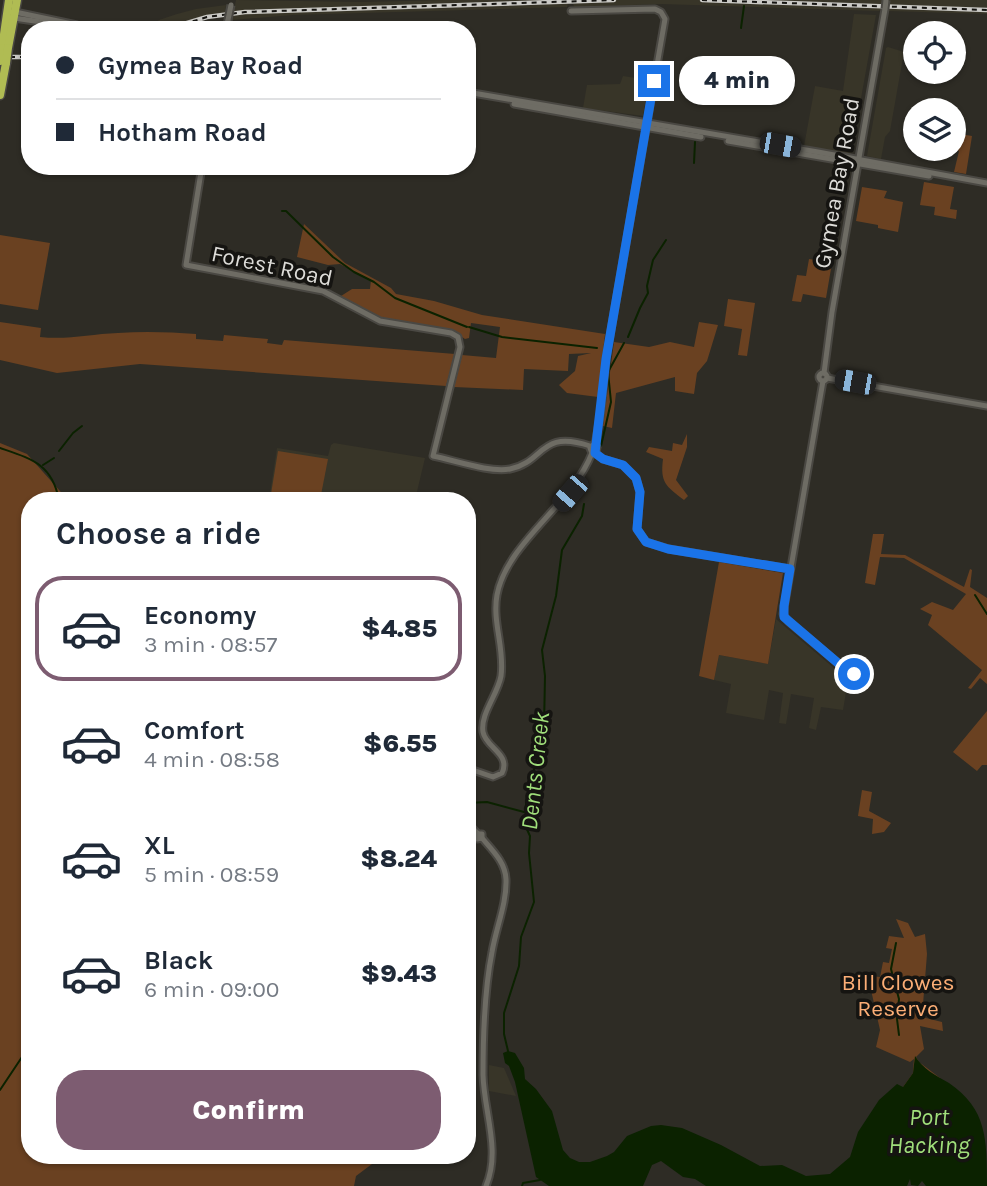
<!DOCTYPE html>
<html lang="en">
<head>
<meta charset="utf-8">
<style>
  :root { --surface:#fff; --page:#f6f6f7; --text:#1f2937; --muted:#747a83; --line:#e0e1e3; --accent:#7d5c71 }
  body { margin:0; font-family:Karla,sans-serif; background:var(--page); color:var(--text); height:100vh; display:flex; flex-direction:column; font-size:26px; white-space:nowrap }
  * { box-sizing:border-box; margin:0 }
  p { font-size:23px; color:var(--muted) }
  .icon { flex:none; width:38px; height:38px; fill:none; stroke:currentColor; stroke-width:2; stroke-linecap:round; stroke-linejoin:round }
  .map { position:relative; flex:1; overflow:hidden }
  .sheet { position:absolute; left:21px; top:492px; width:455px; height:672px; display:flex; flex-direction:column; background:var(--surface); border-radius:28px; box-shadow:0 2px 5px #0004 }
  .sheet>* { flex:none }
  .top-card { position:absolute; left:21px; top:21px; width:455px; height:154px; border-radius:28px; box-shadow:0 2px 5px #0004; display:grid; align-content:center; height:154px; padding:0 35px; background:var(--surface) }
  .buttons { position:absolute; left:903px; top:21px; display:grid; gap:14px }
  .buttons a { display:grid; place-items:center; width:63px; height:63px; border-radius:50%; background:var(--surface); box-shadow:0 2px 5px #0004; font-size:35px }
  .end { position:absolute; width:32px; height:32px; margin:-16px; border:9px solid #1a73e8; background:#fff; box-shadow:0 0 0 4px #fff }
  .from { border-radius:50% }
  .bubble { position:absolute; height:49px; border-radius:24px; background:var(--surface); box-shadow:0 2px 5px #0004; font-size:23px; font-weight:800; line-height:49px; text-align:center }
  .car { position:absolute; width:21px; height:42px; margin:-21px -10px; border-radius:9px; box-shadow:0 0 5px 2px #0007; background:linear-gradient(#222 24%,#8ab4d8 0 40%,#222 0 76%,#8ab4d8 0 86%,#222 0) }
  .top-card b { display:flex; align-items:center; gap:24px; height:66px; font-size:26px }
  .top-card b+b { border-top:2px solid var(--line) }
  .top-card i { width:18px; height:18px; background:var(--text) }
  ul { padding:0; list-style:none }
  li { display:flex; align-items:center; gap:21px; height:105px; margin:0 14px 10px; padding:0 21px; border:4px solid transparent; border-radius:28px }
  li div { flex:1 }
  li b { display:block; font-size:26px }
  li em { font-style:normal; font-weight:800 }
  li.on { border-color:var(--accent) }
  li>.icon { width:63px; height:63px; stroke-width:1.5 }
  h2 { padding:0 35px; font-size:32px; line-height:84px }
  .action { display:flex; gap:14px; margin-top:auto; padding:14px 35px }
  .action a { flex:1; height:80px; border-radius:28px; background:var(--accent); color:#fff; font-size:28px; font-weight:800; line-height:80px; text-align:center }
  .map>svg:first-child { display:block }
  .built { fill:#383528 }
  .green { fill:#6a4121 }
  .water { fill:#0b2200 }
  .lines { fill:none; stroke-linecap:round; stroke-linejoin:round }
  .stream { stroke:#0b2200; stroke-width:2 }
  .secondary-casing { stroke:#4a4843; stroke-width:9 }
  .highway-casing { stroke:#4a4843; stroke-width:11 }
  .secondary { stroke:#6e6c64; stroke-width:5 }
  .highway { stroke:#b0bc53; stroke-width:8 }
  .rail-casing { stroke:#cac9c5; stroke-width:4.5 }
  .rail { stroke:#151411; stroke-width:2; stroke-dasharray:5; stroke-linecap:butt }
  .secondary-bridge-casing { stroke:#4a4843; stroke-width:9; stroke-linecap:butt }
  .highway-bridge-casing { stroke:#4a4843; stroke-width:11; stroke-linecap:butt }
  .secondary-bridge { stroke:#6e6c64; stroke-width:5 }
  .highway-bridge { stroke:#b0bc53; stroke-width:8 }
  .route { stroke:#1a73e8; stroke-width:9 }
  .labels { text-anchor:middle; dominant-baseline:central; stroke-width:7; stroke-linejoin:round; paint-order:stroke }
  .street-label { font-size:23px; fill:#dddcd8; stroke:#151411 }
  .park-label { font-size:23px; fill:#fcae76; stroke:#151411 }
  .water-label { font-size:24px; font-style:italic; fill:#a0df7b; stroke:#151411 }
</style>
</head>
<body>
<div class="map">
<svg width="987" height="1186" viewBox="0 0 987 1186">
  <rect width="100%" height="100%" fill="#2e2c25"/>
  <g class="built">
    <path d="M236 0 363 2 444 0H987V14L888 11V8H882L879 11 661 4 574 7 573 3H568L567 7 293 15 232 20Z"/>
    <path d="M226 5 224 17 199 20 171 30H145L159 20 177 14 196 9Z"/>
    <path d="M854 14 876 15 851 154 804 146 815 86 843 91Z"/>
    <path d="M888 47 904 52 890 131 885 137 881 159 867 156 886 48Z"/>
    <path d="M623 76 649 80 643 116 583 108 587 85 620 84Z"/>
    <path d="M334 443 425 458 415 500H269L277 448 328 456 331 445Z"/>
    <path d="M776 619 848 680 843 710 821 707 816 730 809 728 814 698 791 694 786 724 779 723 783 693 769 690 764 720 726 713 731 684 714 680 719 655 768 664Z"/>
    <path d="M489 1065 504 1068 516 1096 489 1091Z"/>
  </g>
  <g class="green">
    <path d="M954 133 972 136 966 174 954 172 959 151 951 149H954Z"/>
    <path d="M924 182 954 187 950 209 957 210 956 219 934 215 935 207 920 205Z"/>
    <path d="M862 187 887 191 884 198 903 202 898 232 878 228V225L856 221Z"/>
    <path d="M304 224 345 263 391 288 396 294 434 301 482 315 605 334 598 397 567 393 559 385 575 371 578 356 591 353 569 354 568 371 524 369 523 390 454 387 462 355 496 358 500 327 471 323 469 338 465 339 456 333 380 320 341 296 352 289H370L371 280 340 264 328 265 297 257Z"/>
    <path d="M0 235 50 243 38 310 0 304Z"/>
    <path d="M809 259 832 263 826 298 803 294 801 302 792 301 797 275 806 276Z"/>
    <path d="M728 299 755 303 747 356 738 355 742 329 724 326Z"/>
    <path d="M0 322 41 328 40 337C68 340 90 334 118 333 144 331 170 332 196 334V339L223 341 224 335 268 339 267 343 282 345 284 340 455 354 446 386 140 364 57 373 0 360Z"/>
    <path d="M699 322 718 325 707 361 697 373 694 394 675 391V377L616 393 612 428 603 426 614 342 649 347 670 342 694 347Z"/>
    <path d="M687 434V447L676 480 688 496 684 500C666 486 660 483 663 459L646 452 649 447 672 451 673 443 682 445Z"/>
    <path d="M0 443 27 454 68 500H30V1155H384L356 1176 354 1186H0Z"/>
    <path d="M278 451 328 459 320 500H270Z"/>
    <path d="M873 534H884L881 554 905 555 964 587 970 569 972 570 970 587 987 598V684L980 678 971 689 968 688 982 670 928 625 932 615 920 609 932 602 953 610 966 594 904 558 880 557 875 585 865 583Z"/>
    <path d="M719 562 783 573 768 664 719 655 714 680 699 676Z"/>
    <path d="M987 711V765H982L977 771 953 752Z"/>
    <path d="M862 790 872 792 869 811 891 823 884 832 872 834 873 819 858 816Z"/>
    <path d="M896 919 908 923 915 937 925 934 927 954 922 1017 942 1022 943 1031 920 1026 924 1049 916 1057 919 1062 940 1078 903 1087 913 1073 914 1059 910 1062 876 1047 880 1030 869 981 870 976 880 977 883 962 889 963 892 949 886 948 889 936 904 938Z"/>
  </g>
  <path class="water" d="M508 1051 515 1053 524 1068 525 1079 536 1089 552 1111 563 1150 570 1158 579 1162H590L607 1156 614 1152 627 1136 651 1126 661 1125 682 1128 721 1145 760 1166 782 1165 806 1176 830 1174 850 1157 858 1132 879 1100 897 1084 903 1087 913 1073 915 1056C922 1068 936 1076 949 1083 987 1109 987 1139 987 1186H926L922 1181 918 1186 911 1185 910 1179 907 1186H706L695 1179 683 1177 661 1161 652 1165 643 1186H549L536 1177 515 1082 509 1066 505 1063 503 1053Z"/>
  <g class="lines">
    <g class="stream">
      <path d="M741 28 744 6"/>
      <path d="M694 163 695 142"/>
      <path d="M282 211H286L333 257 354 272 374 282 395 298 467 327"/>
      <path d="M469 327 502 337 597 348"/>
      <path d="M628 337 640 308 648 293 647 286 653 260 666 240"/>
      <path d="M601 446 611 402 608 372 624 343"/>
      <path d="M0 448C32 459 52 464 59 500"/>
      <path d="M59 451 73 433 82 426"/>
      <path d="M43 465 54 458"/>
      <path d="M975 595 987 614"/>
      <path d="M467 803 487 802 524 812"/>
      <path d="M896 943 891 969 899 999 897 1019 899 1035"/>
      <path d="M508 1051 504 1034V1013L519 966 521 937 534 902 529 853 530 836 525 825 526 804 544 727 545 676 542 650 556 596 562 550 582 516 584 504"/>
      <path d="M0 1090 30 1045"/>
      <path d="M522 1186 523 1183 540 1180"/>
    </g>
    <g class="secondary-casing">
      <g id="secondary">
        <path d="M571 11 655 9 661 12 665 19 606 359 601 411 595 445"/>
        <path d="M15 12 77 25"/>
        <path d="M14 18 96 30"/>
        <path d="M226 30 228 20"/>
        <path d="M467 92 818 152 987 183"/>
        <path d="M514 104 701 137"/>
        <path d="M728 141 929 176"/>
        <path d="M202 166 186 265 323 291 380 321 451 333 458 337 460 347 433 456C454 460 490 473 510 469 545 462 539 429 590 446"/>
        <circle cx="823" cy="377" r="4"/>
        <path d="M824 373 832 312 885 9"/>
        <path d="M827 378 987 406"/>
        <path d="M823 381 783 614 788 621 852 675"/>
        <path d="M595 453 603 459 623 465 636 478 640 492 637 529 646 542 669 549 790 569"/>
        <path d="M854 674 856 679 853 680 851 676Z"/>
        <path d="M467 768 493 777 502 773C511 754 486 748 483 732 480 714 498 694 501 676 505 649 492 622 497 595 507 542 572 505 592 453L596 452 597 447 594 444 590 448 592 453"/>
        <path d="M467 822 478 834"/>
        <path d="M478 834H482V838L477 839Z"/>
        <path d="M482 838C493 851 505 862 506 879 507 903 496 928 492 952 485 987 483 1039 483 1075 484 1112 501 1151 486 1186"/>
      </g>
    </g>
    <g class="highway-casing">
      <g id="highway">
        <path d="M2 48 9 0"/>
        <path d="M8 48 17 0"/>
        <path d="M0 95 6 63"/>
      </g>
    </g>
    <use href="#secondary" class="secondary"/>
    <use href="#highway" class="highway"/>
    <g class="rail-casing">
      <g id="rail">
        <path d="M702 0 987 10"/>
        <path d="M164 30 207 17 245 12 614 0"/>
        <path d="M0 57H30"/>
      </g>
    </g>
    <use href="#rail" class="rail"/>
    <g class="secondary-bridge-casing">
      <g id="secondary-bridge">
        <path d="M885 9 886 0"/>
        <path d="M228 20 231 5"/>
      </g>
    </g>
    <g class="highway-bridge-casing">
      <g id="highway-bridge">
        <path d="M0 61 2 48"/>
        <path d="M6 63 8 48"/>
      </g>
    </g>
    <use href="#secondary-bridge" class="secondary-bridge"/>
    <use href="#highway-bridge" class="highway-bridge"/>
  </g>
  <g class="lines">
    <path class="route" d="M654 81 606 359 595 453 603 459 623 465 636 478 640 492 637 529 646 542 668 549 790 569 784 606V617L852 675 854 674"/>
  </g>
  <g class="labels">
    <g class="street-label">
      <text transform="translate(837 183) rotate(-80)">Gymea Bay Road</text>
      <text transform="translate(272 266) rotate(12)">Forest Road</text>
    </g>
    <g class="park-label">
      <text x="898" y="982">Bill Clowes<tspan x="898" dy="26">Reserve</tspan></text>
    </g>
    <g class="water-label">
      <text transform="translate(535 771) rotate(-84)">Dents Creek</text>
      <text x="929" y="1117">Port<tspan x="929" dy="28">Hacking</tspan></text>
    </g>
  </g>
</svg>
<div class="buttons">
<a><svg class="icon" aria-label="locate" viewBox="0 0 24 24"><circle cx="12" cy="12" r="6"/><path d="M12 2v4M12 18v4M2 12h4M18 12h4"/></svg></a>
<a><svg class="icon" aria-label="layers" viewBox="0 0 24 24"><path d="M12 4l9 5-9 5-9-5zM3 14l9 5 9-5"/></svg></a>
</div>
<i class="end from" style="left:854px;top:674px"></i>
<i class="end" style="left:654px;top:81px"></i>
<div class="bubble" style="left:679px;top:56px;width:116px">4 min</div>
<i class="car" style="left:780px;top:145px;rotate:100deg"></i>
<i class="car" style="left:855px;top:382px;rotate:280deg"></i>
<i class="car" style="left:570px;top:493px;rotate:221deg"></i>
<div class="top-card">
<b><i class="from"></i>Gymea Bay Road</b>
<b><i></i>Hotham Road</b>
</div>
<section class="sheet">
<h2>Choose a ride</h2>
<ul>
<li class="on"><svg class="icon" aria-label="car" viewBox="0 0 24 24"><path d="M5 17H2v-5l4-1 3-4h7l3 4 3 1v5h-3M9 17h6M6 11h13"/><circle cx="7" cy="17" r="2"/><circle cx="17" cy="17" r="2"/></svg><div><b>Economy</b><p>3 min · 08:57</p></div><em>$4.85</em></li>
<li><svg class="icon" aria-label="car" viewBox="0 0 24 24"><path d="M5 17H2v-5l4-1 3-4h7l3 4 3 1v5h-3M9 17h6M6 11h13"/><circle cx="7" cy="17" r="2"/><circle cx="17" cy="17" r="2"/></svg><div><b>Comfort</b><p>4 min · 08:58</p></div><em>$6.55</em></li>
<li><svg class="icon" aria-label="car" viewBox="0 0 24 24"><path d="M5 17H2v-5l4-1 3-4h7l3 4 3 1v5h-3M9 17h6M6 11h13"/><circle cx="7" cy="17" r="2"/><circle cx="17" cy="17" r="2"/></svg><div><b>XL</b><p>5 min · 08:59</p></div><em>$8.24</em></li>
<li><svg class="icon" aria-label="car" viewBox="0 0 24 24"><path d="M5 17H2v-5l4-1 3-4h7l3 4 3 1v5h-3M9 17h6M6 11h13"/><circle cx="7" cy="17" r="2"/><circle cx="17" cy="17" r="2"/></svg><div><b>Black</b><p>6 min · 09:00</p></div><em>$9.43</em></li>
</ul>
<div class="action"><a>Confirm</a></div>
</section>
</div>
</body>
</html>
